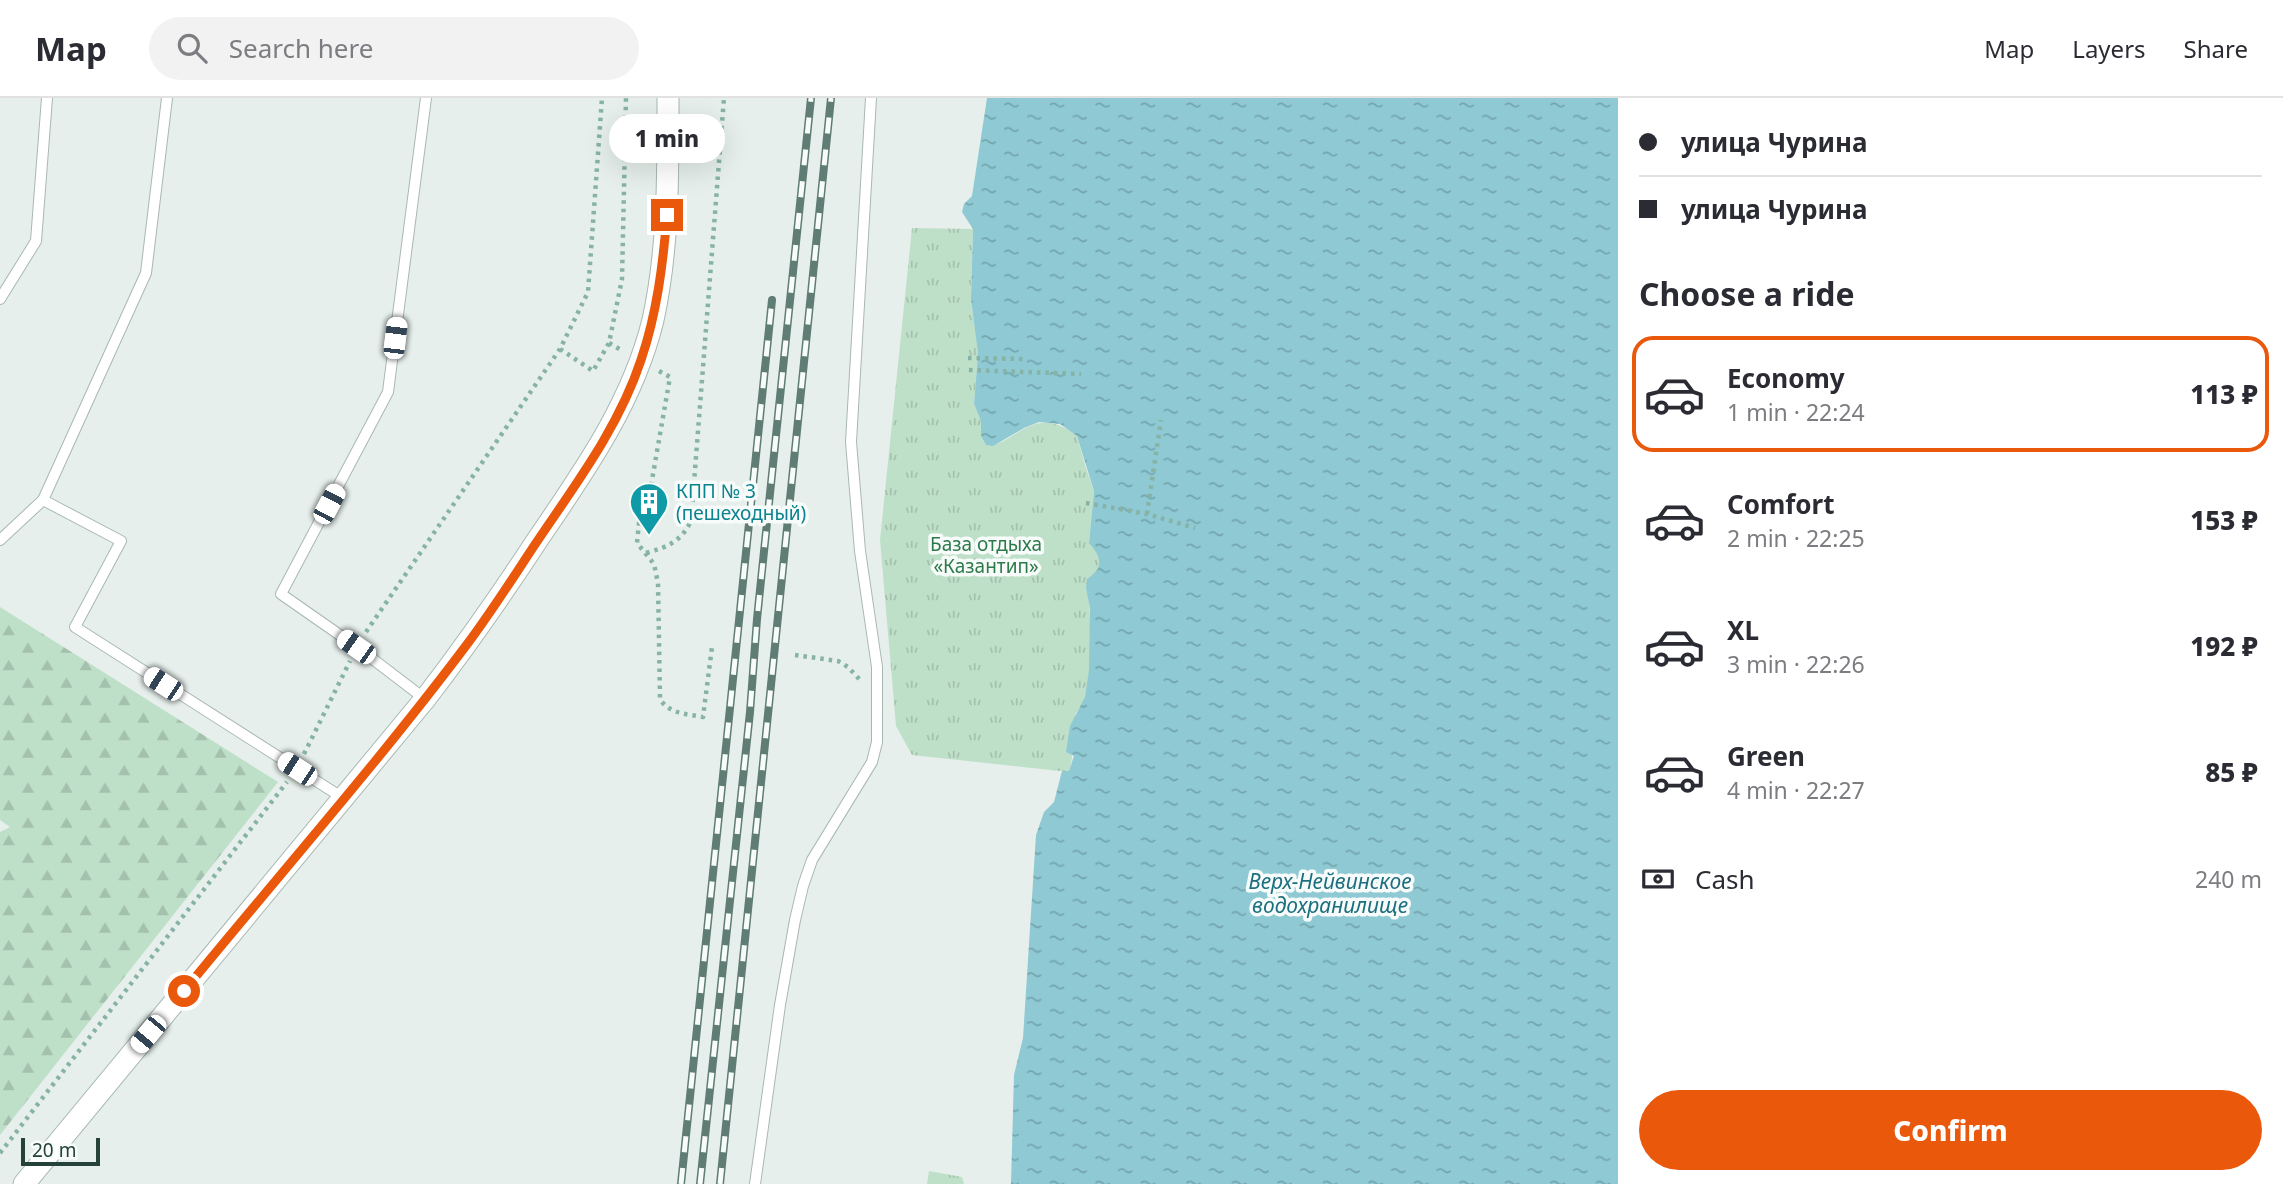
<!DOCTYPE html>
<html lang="en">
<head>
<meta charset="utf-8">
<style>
  :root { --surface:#fff; --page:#f2f2f3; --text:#2b2b33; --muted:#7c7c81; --line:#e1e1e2; --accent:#ea580c }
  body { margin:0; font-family:"Noto Sans",sans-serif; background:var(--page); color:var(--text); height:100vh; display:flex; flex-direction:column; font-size:26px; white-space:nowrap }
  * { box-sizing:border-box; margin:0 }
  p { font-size:23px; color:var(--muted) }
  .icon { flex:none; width:38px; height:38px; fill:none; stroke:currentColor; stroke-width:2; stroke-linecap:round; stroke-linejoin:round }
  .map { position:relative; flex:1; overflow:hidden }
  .panel { display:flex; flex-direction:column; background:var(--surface); width:665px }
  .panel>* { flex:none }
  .top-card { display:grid; align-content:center; height:154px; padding:0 21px; background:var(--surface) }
  .scale { position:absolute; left:21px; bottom:18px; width:79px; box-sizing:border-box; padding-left:7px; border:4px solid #24423a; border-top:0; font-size:19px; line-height:24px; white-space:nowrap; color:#24423a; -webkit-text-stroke:5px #f7fbf9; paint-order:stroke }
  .end { position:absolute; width:32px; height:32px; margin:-16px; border:9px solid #ea580c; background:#fff; box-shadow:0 0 0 4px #fff }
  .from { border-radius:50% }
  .bubble { position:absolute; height:49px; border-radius:24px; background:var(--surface); box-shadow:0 7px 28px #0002; font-size:23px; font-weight:800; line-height:49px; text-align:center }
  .car { position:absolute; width:21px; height:42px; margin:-21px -10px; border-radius:9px; box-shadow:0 0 5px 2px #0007; background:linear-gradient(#fff 24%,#345 0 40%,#fff 0 76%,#345 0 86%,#fff 0) }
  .top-card b { display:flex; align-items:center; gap:24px; height:66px; font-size:26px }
  .top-card b+b { border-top:2px solid var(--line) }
  .top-card i { width:18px; height:18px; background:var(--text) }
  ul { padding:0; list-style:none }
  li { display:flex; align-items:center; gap:21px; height:116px; margin:0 14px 10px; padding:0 7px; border:4px solid transparent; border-radius:21px }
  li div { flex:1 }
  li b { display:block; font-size:26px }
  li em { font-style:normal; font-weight:800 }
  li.selected { border-color:var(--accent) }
  li>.icon { width:63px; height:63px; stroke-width:1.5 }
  h2 { padding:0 21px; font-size:32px; line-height:84px }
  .pay { display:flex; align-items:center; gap:18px; height:77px; padding:0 21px; font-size:26px }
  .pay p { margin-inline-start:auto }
  .button { display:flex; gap:14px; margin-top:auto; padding:14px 21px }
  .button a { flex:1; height:80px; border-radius:42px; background:var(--accent); color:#fff; font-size:28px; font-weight:800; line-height:80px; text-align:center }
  header { display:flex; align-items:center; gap:42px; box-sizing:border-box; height:98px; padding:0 35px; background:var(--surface); border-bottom:2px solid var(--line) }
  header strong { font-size:33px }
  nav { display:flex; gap:38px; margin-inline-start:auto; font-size:24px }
  .search { width:490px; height:63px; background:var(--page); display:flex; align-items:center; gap:18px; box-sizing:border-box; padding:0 24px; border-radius:38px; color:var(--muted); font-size:26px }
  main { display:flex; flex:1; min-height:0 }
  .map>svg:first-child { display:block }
  .forest { fill:url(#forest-firs) }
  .park { fill:url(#park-tufts) }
  .water { fill:url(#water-ripples) }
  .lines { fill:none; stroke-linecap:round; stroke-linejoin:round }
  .service-casing { stroke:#a8b8b2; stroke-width:12 }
  .tertiary-casing { stroke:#a8b8b2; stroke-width:23 }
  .path { stroke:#86b3a5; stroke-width:4.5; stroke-dasharray:3.5 5; stroke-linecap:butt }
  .service { stroke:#fff; stroke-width:10 }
  .tertiary { stroke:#fff; stroke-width:21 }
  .rail-casing { stroke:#5f7d75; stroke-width:8 }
  .rail { stroke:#f7fbf9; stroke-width:5; stroke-dasharray:16; stroke-linecap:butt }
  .route { stroke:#ea580c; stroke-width:9 }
  .labels { text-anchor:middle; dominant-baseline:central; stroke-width:7; stroke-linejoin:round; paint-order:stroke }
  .culture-label { font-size:19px; fill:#0d838f; stroke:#f7fbf9; text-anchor:start }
  .park-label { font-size:19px; fill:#2d7a4b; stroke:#f7fbf9 }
  .water-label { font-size:21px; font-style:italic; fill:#1c6f80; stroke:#f7fbf9 }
</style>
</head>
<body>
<header>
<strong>Map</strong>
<div class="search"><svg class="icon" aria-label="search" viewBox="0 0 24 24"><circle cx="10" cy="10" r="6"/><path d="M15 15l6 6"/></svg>Search here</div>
<nav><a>Map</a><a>Layers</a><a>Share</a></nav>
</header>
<main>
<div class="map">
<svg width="1618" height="1086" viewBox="0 0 1618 1086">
  <defs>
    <pattern id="forest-firs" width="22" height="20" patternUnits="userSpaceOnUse" patternTransform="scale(1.75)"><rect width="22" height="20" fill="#bfe0c8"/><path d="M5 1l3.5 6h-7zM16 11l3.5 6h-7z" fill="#a4c1ad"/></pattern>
    <pattern id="park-tufts" width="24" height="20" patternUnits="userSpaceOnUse" patternTransform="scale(1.75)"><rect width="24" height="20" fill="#bfe0c8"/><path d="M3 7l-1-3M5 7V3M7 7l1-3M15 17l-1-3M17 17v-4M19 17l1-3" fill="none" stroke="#a4c1ad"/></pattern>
    <pattern id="water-ripples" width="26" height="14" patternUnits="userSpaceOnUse" patternTransform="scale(1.75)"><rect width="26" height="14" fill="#8ec9d4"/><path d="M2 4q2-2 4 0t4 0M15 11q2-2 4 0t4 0" fill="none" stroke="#74a5ad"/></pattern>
  </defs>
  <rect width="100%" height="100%" fill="#e6efeb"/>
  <path class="forest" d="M0 509 278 684 0 1037V734L10 729 0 722Z"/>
  <g class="park">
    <path d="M912 130 973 131 971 201 978 256 974 306 981 323V338L986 347C996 348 1004 343 1012 338 1038 321 1052 320 1077 338L1085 367 1094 393 1089 444C1107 464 1099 471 1086 490 1093 514 1092 577 1085 600 1083 607 1076 612 1075 619 1071 638 1075 654 1069 674L912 657 896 628 880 442Z"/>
    <path d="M929 1073 962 1079 964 1086H927Z"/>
  </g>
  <path class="water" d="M987 0H1618V1086H1011L1014 977 1023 940 1036 737 1044 714 1054 704 1062 673H1069L1074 658 1066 654 1070 628 1085 599 1089 572 1090 511 1086 490 1087 481C1105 470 1101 458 1089 445L1094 393 1077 338 1060 326 1039 324 1024 330 993 348 986 347 981 338V323L974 306 978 256 971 201 973 131 962 114 964 106 972 98Z"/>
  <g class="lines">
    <g class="service-casing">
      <g id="service">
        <path d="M167 0 146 175 43 402 121 443 75 529 343 700"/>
        <path d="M0 201 36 143 47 0"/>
        <path d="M0 442 43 402"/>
        <path d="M425 601 357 549 281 496 388 294 426 0"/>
        <path d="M755 1086 780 907 795 822 803 788 812 762 872 664 877 644V569L860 453 851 344 871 0"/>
      </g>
    </g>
    <g class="tertiary-casing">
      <path id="tertiary" d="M24 1086 425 601C465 549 502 496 538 441 585 372 633 304 653 222 669 149 668 74 668 0"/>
    </g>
    <g class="path">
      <path d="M609 245 621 252"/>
      <path d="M560 251 593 273 609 245 622 181 626 0"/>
      <path d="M968 260 1025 261"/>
      <path d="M969 272 1081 276"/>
      <path d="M659 273 670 279 648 405 639 425 637 445 654 466 658 485 660 601C669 616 687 616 703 619L712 549"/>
      <path d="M1086 405 1147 416 1195 430"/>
      <path d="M1147 416 1161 322"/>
      <path d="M646 455C667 449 681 444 691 423L724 0"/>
      <path d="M366 534 560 251 588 194 602 0"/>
      <path d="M795 557 838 563 848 569 860 582"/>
      <path d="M304 656 350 563"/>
      <path d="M0 1055 287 684"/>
    </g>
    <use href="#service" class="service"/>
    <use href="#tertiary" class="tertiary"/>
    <g class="rail-casing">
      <g id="rail">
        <path d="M681 1086 772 202"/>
        <path d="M700 1086 750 614 757 521 811 0"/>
        <path d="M720 1086 831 0"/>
      </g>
    </g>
    <use href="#rail" class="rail"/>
  </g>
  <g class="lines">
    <path class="route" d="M184 893C278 778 378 665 468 545 492 513 514 478 536 445 575 387 619 329 641 262 657 215 663 166 667 117"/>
  </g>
  <defs>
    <g id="building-pin" transform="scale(2.0125)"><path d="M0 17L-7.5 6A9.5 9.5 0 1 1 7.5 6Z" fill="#0f9aa8" stroke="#f7fbf9"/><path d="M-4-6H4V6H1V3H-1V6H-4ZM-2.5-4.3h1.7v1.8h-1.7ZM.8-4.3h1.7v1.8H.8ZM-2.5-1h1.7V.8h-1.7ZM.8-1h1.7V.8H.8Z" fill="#fff"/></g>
  </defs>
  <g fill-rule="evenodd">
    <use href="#building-pin" x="649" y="404"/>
  </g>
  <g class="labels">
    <g class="culture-label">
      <text x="676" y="393">КПП № 3<tspan x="676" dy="22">(пешеходный)</tspan></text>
    </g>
    <g class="park-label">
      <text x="986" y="446">База отдыха<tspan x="986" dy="22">«Казантип»</tspan></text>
    </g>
    <g class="water-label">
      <text x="1330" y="783">Верх-Нейвинское<tspan x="1330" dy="24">водохранилище</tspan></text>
    </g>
  </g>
</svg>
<div class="scale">20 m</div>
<i class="end from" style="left:184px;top:893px"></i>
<i class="end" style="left:667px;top:117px"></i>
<div class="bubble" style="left:609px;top:16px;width:116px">1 min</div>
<i class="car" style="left:395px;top:240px;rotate:7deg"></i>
<i class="car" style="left:329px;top:406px;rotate:28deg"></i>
<i class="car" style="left:356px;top:549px;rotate:305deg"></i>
<i class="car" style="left:163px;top:586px;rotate:303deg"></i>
<i class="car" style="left:297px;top:671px;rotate:303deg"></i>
<i class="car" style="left:148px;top:936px;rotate:220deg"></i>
</div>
<section class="panel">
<div class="top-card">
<b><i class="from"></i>улица Чурина</b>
<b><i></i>улица Чурина</b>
</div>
<h2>Choose a ride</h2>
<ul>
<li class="selected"><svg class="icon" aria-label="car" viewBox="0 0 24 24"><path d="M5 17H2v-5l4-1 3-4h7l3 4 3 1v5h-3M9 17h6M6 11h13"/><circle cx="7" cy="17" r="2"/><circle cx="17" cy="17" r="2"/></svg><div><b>Economy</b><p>1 min · 22:24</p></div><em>113 ₽</em></li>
<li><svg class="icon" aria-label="car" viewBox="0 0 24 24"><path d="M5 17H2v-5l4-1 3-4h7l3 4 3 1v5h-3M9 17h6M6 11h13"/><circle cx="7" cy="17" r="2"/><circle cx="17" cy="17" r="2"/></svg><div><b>Comfort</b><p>2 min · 22:25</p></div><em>153 ₽</em></li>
<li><svg class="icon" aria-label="car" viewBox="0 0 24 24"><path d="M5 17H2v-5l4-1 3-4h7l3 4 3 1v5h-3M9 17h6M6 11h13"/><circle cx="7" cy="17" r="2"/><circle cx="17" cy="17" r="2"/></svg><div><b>XL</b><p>3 min · 22:26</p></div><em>192 ₽</em></li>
<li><svg class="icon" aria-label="car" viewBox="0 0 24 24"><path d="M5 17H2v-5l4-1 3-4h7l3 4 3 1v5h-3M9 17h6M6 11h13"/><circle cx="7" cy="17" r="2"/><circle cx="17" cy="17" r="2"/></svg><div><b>Green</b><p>4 min · 22:27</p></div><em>85 ₽</em></li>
</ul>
<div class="pay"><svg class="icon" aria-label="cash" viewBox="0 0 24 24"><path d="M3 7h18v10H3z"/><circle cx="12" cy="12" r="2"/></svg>Cash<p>240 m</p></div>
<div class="button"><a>Confirm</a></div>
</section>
</main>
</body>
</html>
